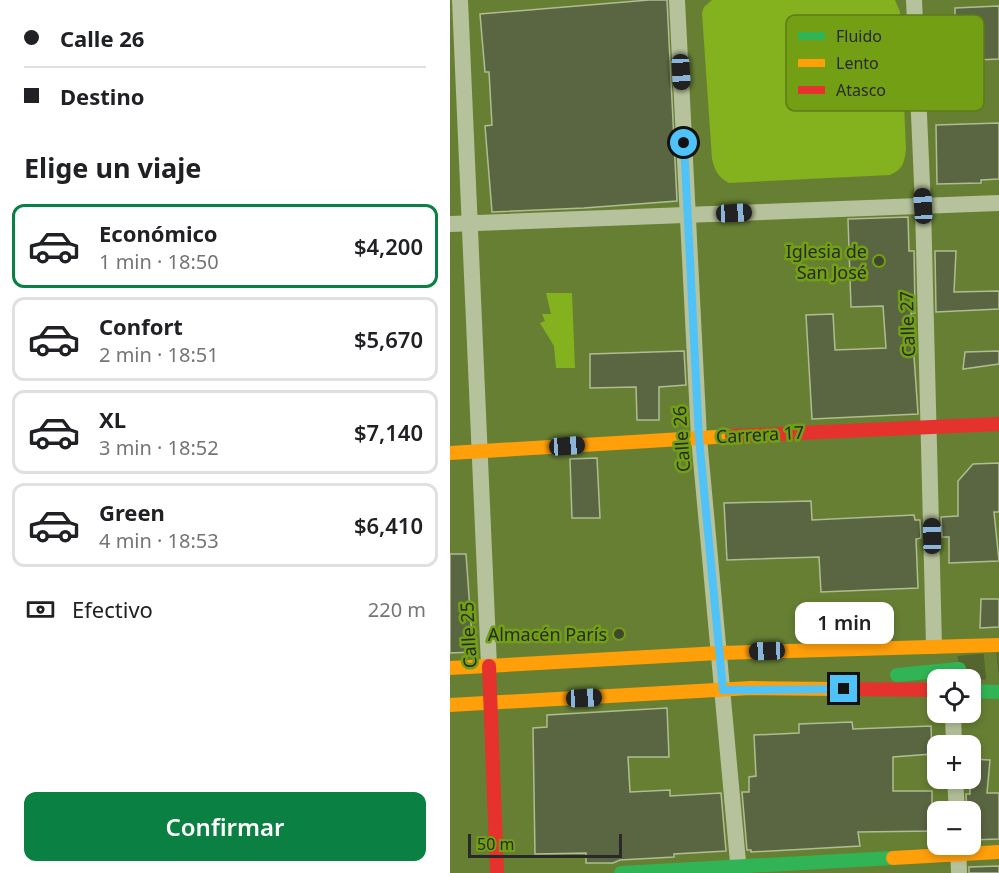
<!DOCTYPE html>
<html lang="es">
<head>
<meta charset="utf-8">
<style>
  :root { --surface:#fff; --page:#f2f2f2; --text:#202124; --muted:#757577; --line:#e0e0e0; --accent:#0b8043 }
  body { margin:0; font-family:"Noto Sans",sans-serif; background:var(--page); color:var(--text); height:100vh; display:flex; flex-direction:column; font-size:22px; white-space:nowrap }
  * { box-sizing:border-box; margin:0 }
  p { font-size:20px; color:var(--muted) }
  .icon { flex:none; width:33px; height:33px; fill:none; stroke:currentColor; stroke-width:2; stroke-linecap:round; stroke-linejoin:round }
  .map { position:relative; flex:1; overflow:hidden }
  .panel { display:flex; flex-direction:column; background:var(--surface); width:450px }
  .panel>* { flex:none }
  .hud { display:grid; align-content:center; height:132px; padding:0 24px; background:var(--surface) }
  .buttons { position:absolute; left:477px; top:669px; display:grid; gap:12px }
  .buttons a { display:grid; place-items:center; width:54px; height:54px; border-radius:12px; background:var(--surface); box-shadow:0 3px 9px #0003; font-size:30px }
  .scale { position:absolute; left:18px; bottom:15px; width:154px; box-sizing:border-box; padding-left:6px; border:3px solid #292929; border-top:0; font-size:16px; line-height:21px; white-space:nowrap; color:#292929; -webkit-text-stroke:4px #729f13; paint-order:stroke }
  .end { position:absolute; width:27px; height:27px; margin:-14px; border:8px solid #4fc3f7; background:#111; box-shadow:0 0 0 3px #111 }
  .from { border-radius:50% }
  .bubble { position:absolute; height:42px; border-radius:12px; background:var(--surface); box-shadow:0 3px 9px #0003; font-size:20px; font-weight:600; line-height:42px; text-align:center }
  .car { position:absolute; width:18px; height:36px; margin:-18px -9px; border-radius:8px; box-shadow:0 0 4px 2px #0007; background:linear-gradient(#222 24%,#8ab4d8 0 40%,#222 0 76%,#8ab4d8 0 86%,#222 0) }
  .hud b { display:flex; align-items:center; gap:21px; height:57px; font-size:22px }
  .hud b+b { border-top:2px solid var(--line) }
  .hud i { width:15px; height:15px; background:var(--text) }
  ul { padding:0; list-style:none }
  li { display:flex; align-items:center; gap:18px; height:84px; margin:0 12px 9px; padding:0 12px; border:3px solid var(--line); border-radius:12px }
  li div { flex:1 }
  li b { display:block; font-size:22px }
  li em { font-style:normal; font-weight:600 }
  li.on { border-color:var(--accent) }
  li>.icon { width:54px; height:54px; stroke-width:1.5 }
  h2 { padding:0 24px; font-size:27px; line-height:72px }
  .pay { display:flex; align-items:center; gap:15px; height:66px; padding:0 24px; font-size:22px }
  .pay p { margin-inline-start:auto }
  .primary-button { display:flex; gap:12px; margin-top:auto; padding:12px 24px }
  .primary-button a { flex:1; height:69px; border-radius:12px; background:var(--accent); color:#fff; font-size:24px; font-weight:600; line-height:69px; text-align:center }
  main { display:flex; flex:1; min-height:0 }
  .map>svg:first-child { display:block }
  .green { fill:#84b11e }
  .building { fill:#5a6541; stroke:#b0bd93; stroke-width:1.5 }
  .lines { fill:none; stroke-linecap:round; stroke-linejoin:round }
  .primary-tunnel { stroke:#546530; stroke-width:26; stroke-dasharray:26 13; stroke-linecap:butt }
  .street { stroke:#b6c29b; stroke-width:16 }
  .fast { stroke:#30b455; stroke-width:14 }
  .slow { stroke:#ff9f0a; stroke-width:14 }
  .jam { stroke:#e5322d; stroke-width:14 }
  .route { stroke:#4fc3f7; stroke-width:8 }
  .poi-dot { fill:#3f472c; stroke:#729f13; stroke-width:2 }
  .labels { text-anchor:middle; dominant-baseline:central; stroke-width:5; stroke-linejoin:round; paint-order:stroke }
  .poi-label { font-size:18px; fill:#292929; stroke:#729f13; text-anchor:end }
  .street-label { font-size:18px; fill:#292929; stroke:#729f13 }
  .key { fill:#729f13; stroke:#5c7c1a; stroke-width:1.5 }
  .key-label { font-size:16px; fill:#292929 }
</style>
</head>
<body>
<main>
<section class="panel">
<div class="hud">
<b><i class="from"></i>Calle 26</b>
<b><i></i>Destino</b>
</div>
<h2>Elige un viaje</h2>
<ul>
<li class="on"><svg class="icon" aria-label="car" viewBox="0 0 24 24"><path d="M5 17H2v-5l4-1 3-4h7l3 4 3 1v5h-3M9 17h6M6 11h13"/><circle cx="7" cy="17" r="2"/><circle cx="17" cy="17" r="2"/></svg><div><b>Económico</b><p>1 min · 18:50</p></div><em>$4,200</em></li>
<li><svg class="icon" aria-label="car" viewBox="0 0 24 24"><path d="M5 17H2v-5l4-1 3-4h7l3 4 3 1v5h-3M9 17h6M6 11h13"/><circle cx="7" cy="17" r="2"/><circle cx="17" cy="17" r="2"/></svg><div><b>Confort</b><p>2 min · 18:51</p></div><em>$5,670</em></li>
<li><svg class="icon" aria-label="car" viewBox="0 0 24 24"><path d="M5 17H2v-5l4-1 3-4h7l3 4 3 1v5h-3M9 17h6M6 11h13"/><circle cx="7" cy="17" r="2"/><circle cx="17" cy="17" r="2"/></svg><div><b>XL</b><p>3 min · 18:52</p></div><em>$7,140</em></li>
<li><svg class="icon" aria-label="car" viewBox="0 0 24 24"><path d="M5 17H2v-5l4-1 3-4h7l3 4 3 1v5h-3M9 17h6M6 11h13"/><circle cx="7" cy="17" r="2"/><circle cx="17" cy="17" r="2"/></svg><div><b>Green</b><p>4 min · 18:53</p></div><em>$6,410</em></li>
</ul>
<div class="pay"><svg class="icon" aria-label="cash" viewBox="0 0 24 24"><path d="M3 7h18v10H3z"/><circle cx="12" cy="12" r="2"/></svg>Efectivo<p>220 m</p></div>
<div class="primary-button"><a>Confirmar</a></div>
</section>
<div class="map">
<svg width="549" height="873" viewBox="0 0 549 873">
  <rect width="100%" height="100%" fill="#677f33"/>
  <g class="green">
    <path d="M262 0H445L450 12 456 150C454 163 453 169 440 175L279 183C268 177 265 171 262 159L252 13 254 7Z"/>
    <path d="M96 293H122L125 368H106L104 346 90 323 95 321 92 314H101Z"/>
  </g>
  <g class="building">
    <path d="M199 0H217L227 201 134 208 42 212 35 126 42 125 39 72H35L30 14Z"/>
    <path d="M549 6V59L505 61V8Z"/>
    <path d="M549 123V179L531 180V183L487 184 486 125Z"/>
    <path d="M458 217 459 251H464L465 313H461L468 414 362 419 356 315 383 314 385 350 436 348 433 306 401 307 398 219Z"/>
    <path d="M485 251H506L504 292 549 291V309L486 312Z"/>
    <path d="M234 351 236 385 209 387V420H187L186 387 140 388V354Z"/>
    <path d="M549 351V364L513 369 515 352Z"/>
    <path d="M147 458 150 518H122L120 459Z"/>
    <path d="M549 463V512H544L549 561 499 563V537H492L491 517 508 516V481L523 464Z"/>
    <path d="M361 501 362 520 464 515 465 520H470L471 538 466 539 468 588 371 592 369 557 277 560 274 503Z"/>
    <path d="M0 554H16L23 652 0 653Z"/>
    <path d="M531 599H549V627L530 628Z"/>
    <path d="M217 708 219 757H178L180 792 220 790V796L271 793 276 851 224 854V857L170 860 163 863H136V853L85 854 83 728 97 727V715Z"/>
    <path d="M402 722 403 729 481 726 482 754 443 757V791H482V831L408 832 410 846 301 852V850H297L292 792H299V777L306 776 304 735 349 733V724Z"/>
    <path d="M520 759 540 760 537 793H549V839L520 840V812H517L516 794H520Z"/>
    <path d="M549 866V873H519V867Z"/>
  </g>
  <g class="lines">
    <path class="primary-tunnel" d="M509 669 549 665"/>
    <g class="street">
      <path d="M10 0 39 666"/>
      <path d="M227 0 249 438 289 873"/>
      <path d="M464 0 473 206 484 646"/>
      <path d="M0 224 549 203"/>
      <path d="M503 712 504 746"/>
      <path d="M505 778 507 812"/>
      <path d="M508 844 509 873"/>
    </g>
    <g class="fast">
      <path d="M447 675 509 669"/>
      <path d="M520 691 549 692"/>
      <path d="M171 873 443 858"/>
    </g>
    <g class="slow">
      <path d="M0 453 282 436"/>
      <path d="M0 668 269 653 549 645"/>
      <path d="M0 705 301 688 388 689"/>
      <path d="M443 858 549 852"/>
    </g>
    <g class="jam">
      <path d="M282 436 549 424"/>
      <path d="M39 666 47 873"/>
      <path d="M388 689 488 690"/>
    </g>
  </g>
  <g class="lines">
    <path class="route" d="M234 143 249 438 273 690 394 689"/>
  </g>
  <g class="poi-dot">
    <circle cx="429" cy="261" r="6"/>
    <circle cx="169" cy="634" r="6"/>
  </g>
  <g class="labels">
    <g class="poi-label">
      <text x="417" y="251">Iglesia de<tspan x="417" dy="21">San José</tspan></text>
      <text x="157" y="634">Almacén París</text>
    </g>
    <g class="street-label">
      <text transform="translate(457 324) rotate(-92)">Calle 27</text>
      <text transform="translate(310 434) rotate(-3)">Carrera 17</text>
      <text transform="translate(231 439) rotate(-94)">Calle 26</text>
      <text transform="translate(18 635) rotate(-93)">Calle 25</text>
    </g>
  </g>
  <rect x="336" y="15" width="198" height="96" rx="9" class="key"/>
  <rect x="348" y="32" width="27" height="8" fill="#30b455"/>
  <rect x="348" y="59" width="27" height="8" fill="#ff9f0a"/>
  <rect x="348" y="86" width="27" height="8" fill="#e5322d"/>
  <g class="key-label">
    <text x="386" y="42">Fluido</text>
    <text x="386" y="69">Lento</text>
    <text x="386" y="96">Atasco</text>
  </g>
</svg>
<div class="buttons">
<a><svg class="icon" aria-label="locate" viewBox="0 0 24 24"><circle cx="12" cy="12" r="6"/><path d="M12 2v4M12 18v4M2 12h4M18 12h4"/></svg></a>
<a>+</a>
<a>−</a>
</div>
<div class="scale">50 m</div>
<i class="end from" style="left:234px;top:143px"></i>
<i class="end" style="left:394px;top:689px"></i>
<div class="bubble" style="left:345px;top:602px;width:99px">1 min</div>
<i class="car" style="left:231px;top:72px;rotate:177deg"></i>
<i class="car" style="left:473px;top:206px;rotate:357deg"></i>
<i class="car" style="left:284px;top:213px;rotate:87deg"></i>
<i class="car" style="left:117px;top:446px;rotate:86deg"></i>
<i class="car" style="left:482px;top:536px;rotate:359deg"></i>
<i class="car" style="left:317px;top:651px;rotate:268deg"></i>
<i class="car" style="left:134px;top:698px;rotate:87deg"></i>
</div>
</main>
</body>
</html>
